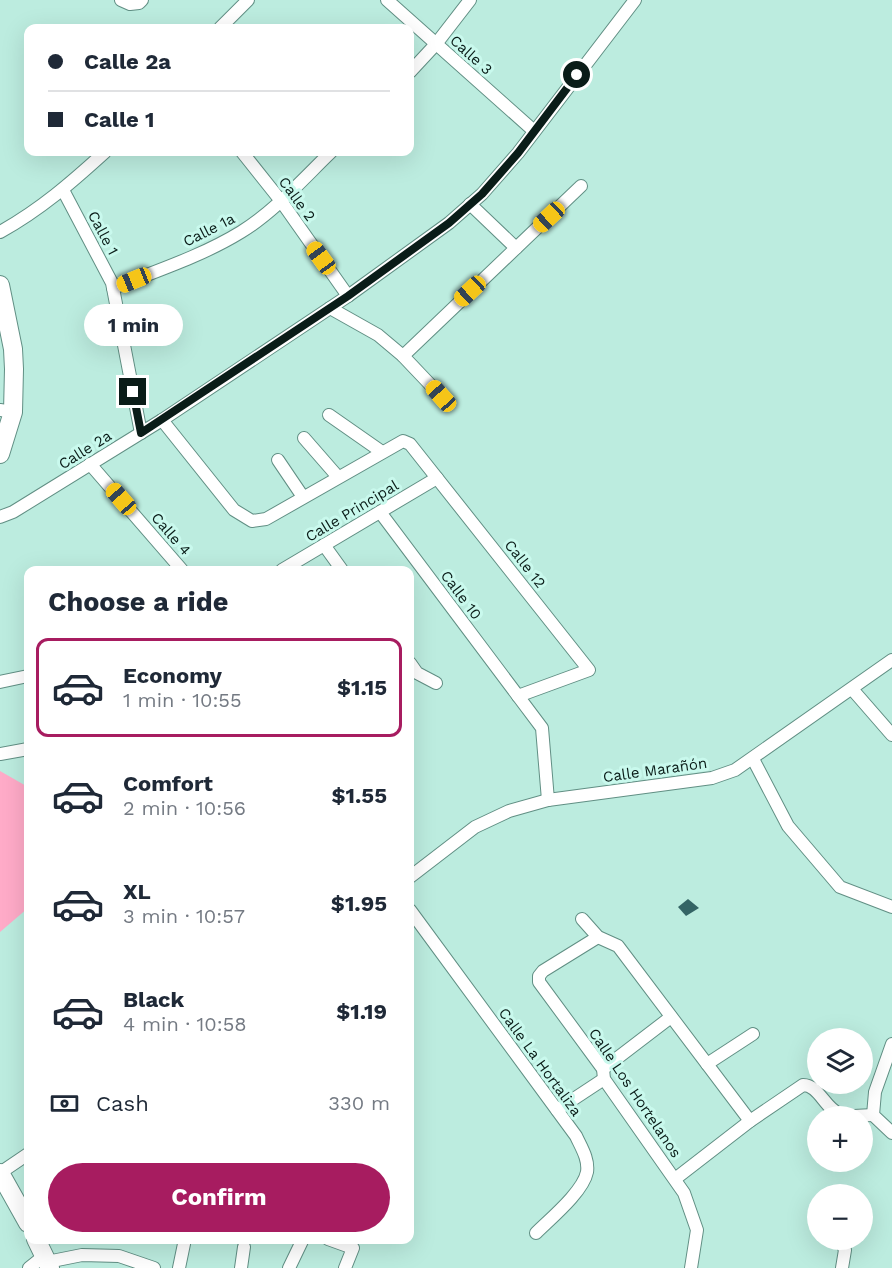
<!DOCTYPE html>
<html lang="en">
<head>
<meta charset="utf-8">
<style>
  :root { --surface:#fff; --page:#f2f2f3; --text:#1f2937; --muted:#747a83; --line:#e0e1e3; --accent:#a71c60 }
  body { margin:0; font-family:"Work Sans",sans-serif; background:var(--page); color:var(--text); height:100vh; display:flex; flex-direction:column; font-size:22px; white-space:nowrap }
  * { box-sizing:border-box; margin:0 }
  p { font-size:20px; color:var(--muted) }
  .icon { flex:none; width:33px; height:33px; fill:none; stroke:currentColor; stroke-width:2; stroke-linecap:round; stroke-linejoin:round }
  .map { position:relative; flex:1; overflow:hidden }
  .drawer { position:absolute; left:24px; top:566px; width:390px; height:678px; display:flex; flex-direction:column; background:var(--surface); border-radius:12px; box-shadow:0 6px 24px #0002 }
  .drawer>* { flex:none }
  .hud { position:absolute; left:24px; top:24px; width:390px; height:132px; border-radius:12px; box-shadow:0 6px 24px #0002; display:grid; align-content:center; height:132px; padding:0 24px; background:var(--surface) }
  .buttons { position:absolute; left:807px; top:1028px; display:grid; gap:12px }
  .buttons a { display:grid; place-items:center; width:66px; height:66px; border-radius:50%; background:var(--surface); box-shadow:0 6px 24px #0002; font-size:30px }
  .end { position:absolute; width:27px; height:27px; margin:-14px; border:8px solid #0a1c18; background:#fff; box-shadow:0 0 0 3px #fff }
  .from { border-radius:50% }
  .bubble { position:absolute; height:42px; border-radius:21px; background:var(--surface); box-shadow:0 6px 24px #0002; font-size:20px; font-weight:700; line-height:42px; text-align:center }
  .car { position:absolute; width:18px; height:36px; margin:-18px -9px; border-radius:8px; box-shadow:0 0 4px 2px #0007; background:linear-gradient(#f5c518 24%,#345 0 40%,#f5c518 0 76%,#345 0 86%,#f5c518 0) }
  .hud b { display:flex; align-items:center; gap:21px; height:57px; font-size:22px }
  .hud b+b { border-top:2px solid var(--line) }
  .hud i { width:15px; height:15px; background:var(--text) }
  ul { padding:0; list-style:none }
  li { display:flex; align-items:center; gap:18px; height:99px; margin:0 12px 9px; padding:0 12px; border:3px solid transparent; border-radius:12px }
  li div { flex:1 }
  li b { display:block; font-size:22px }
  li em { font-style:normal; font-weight:700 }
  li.on { border-color:var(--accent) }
  li>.icon { width:54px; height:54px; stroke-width:1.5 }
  h2 { padding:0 24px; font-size:27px; line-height:72px }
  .pay { display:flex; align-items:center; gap:15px; height:66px; padding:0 24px; font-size:22px }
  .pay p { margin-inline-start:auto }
  .cta { display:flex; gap:12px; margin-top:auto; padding:12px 24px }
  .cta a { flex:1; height:69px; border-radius:36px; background:var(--accent); color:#fff; font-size:24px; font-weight:700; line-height:69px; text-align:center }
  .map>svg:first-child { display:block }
  .park { fill:#ffabc8 }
  .building { fill:#346465 }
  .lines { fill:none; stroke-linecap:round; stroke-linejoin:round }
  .street-casing { stroke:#618f84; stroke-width:14 }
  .secondary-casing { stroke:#618f84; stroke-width:20 }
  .street { stroke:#fff; stroke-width:12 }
  .secondary { stroke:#fff; stroke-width:18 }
  .route { stroke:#0a1c18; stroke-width:8 }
  .labels { text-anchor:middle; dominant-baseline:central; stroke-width:6; stroke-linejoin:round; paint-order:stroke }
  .street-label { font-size:15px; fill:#0a1c18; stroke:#c9f9ed }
</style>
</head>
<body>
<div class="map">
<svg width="892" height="1268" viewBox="0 0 892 1268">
  <rect width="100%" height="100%" fill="#bcecdf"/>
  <path class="park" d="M0 771 28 787V908L0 932Z"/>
  <path class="building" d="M688 899 699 908 686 916 678 907Z"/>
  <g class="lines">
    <g class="street-casing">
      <g id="street">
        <path d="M121 0 130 4 139 3 142 0"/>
        <path d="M387 0 534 131"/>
        <path d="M220 28 248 0"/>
        <path d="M410 72 436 44 470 0"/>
        <path d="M242 152 281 201 348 296"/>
        <path d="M63 190 112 283 141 433"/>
        <path d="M470 204 516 248"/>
        <path d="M0 232C40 210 72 182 105 152"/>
        <path d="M113 288C156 271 202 256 241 232 274 212 304 178 331 152"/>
        <path d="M330 308 378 335 403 356 581 186"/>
        <path d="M403 356 441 396"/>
        <path d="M0 410 13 412"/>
        <path d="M329 415 382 452"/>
        <path d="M162 420 234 510 252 521 266 519 403 441 410 444 589 670 518 696"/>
        <path d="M304 438 338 477"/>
        <path d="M278 460 303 497"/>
        <path d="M90 464 182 570"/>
        <path d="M380 512 542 728 548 800"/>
        <path d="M0 517 13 512 162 420 348 296 449 223 482 194 518 153 635 0"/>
        <path d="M324 545 342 570"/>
        <path d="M282 570 437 478"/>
        <path d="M410 663 417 673 436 683"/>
        <path d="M0 682 28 676"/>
        <path d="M852 689 892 735"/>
        <path d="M0 754 28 749"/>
        <path d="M753 759 788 826 840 887 892 907"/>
        <path d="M410 877 475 827 509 811 548 800 712 778 735 770 892 660"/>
        <path d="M410 910 576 1136C581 1147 589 1159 587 1172 583 1192 550 1219 536 1233"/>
        <path d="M582 919 598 937 618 946 750 1121"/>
        <path d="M598 937 543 971 539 976V982L603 1069 604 1079 684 1193 697 1230 691 1268"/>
        <path d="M892 1044 875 1092 873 1115 892 1133"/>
        <path d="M707 1064 753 1034"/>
        <path d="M603 1069 671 1017"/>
        <path d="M557 1110 604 1079"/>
        <path d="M0 1173 28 1154"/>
        <path d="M675 1179 750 1121 803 1085C819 1085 825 1109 840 1114 850 1118 863 1115 873 1115"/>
        <path d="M328 1239 353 1248 345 1268"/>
        <path d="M840 1239 845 1250 842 1268"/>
        <path d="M47 1262 82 1255 119 1256 154 1268"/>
        <path d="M29 1268 44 1256"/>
        <path d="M179 1268 185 1239"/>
        <path d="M241 1268 244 1247"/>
        <path d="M289 1268 303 1239"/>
      </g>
    </g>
    <g class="secondary-casing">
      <g id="secondary">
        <path d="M0 285 13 349 14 369 13 412 0 454"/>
        <path d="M0 1173 28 1223"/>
        <path d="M36 1239 50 1268"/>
      </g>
    </g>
    <use href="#street" class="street"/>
    <use href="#secondary" class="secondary"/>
  </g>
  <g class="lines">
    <path class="route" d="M133 392 141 433 348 296 449 223 482 194 518 153 577 75"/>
  </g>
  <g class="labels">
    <g class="street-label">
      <text transform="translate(471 55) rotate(42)">Calle 3</text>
      <text transform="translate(297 199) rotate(54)">Calle 2</text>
      <text transform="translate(209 230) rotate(-27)">Calle 1a</text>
      <text transform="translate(103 233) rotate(62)">Calle 1</text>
      <text transform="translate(85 450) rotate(-32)">Calle 2a</text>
      <text transform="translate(352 511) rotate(-31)">Calle Principal</text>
      <text transform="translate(171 534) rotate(49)">Calle 4</text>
      <text transform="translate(525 564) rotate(52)">Calle 12</text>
      <text transform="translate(461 595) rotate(53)">Calle 10</text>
      <text transform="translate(655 770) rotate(-8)">Calle Marañón</text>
      <text transform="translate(540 1062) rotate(54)">Calle La Hortaliza</text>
      <text transform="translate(635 1093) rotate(56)">Calle Los Hortelanos</text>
    </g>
  </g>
</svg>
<div class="buttons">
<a><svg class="icon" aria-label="layers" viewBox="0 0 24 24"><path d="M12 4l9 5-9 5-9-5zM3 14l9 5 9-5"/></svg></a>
<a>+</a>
<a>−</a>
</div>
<i class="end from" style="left:577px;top:75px"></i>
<i class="end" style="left:133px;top:392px"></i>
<div class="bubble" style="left:84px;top:304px;width:99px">1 min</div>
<i class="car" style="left:549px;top:217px;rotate:227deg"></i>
<i class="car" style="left:321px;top:258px;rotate:324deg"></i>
<i class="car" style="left:134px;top:280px;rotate:248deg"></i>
<i class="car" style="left:470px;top:291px;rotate:227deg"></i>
<i class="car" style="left:441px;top:396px;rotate:318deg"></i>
<i class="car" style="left:121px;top:499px;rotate:319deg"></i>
<div class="hud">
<b><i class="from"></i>Calle 2a</b>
<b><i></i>Calle 1</b>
</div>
<section class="drawer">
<h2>Choose a ride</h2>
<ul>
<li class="on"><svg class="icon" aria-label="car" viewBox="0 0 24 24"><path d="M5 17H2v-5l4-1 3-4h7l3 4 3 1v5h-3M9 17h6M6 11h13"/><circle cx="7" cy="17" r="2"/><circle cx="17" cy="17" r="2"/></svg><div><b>Economy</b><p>1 min · 10:55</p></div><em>$1.15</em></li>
<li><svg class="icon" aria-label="car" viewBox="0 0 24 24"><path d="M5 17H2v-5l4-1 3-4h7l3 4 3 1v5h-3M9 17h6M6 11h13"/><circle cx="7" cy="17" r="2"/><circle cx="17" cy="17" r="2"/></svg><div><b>Comfort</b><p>2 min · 10:56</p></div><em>$1.55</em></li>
<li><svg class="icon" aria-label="car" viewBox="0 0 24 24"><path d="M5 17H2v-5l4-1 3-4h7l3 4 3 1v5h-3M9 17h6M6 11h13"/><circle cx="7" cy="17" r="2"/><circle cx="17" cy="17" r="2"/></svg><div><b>XL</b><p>3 min · 10:57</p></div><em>$1.95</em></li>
<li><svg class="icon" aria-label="car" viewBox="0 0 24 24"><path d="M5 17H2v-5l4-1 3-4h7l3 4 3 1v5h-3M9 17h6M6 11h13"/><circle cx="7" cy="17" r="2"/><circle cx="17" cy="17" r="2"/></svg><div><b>Black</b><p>4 min · 10:58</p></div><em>$1.19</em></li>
</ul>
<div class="pay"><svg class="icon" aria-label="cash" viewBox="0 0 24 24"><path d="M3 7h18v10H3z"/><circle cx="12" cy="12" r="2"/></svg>Cash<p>330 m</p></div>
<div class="cta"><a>Confirm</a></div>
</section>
</div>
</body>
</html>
